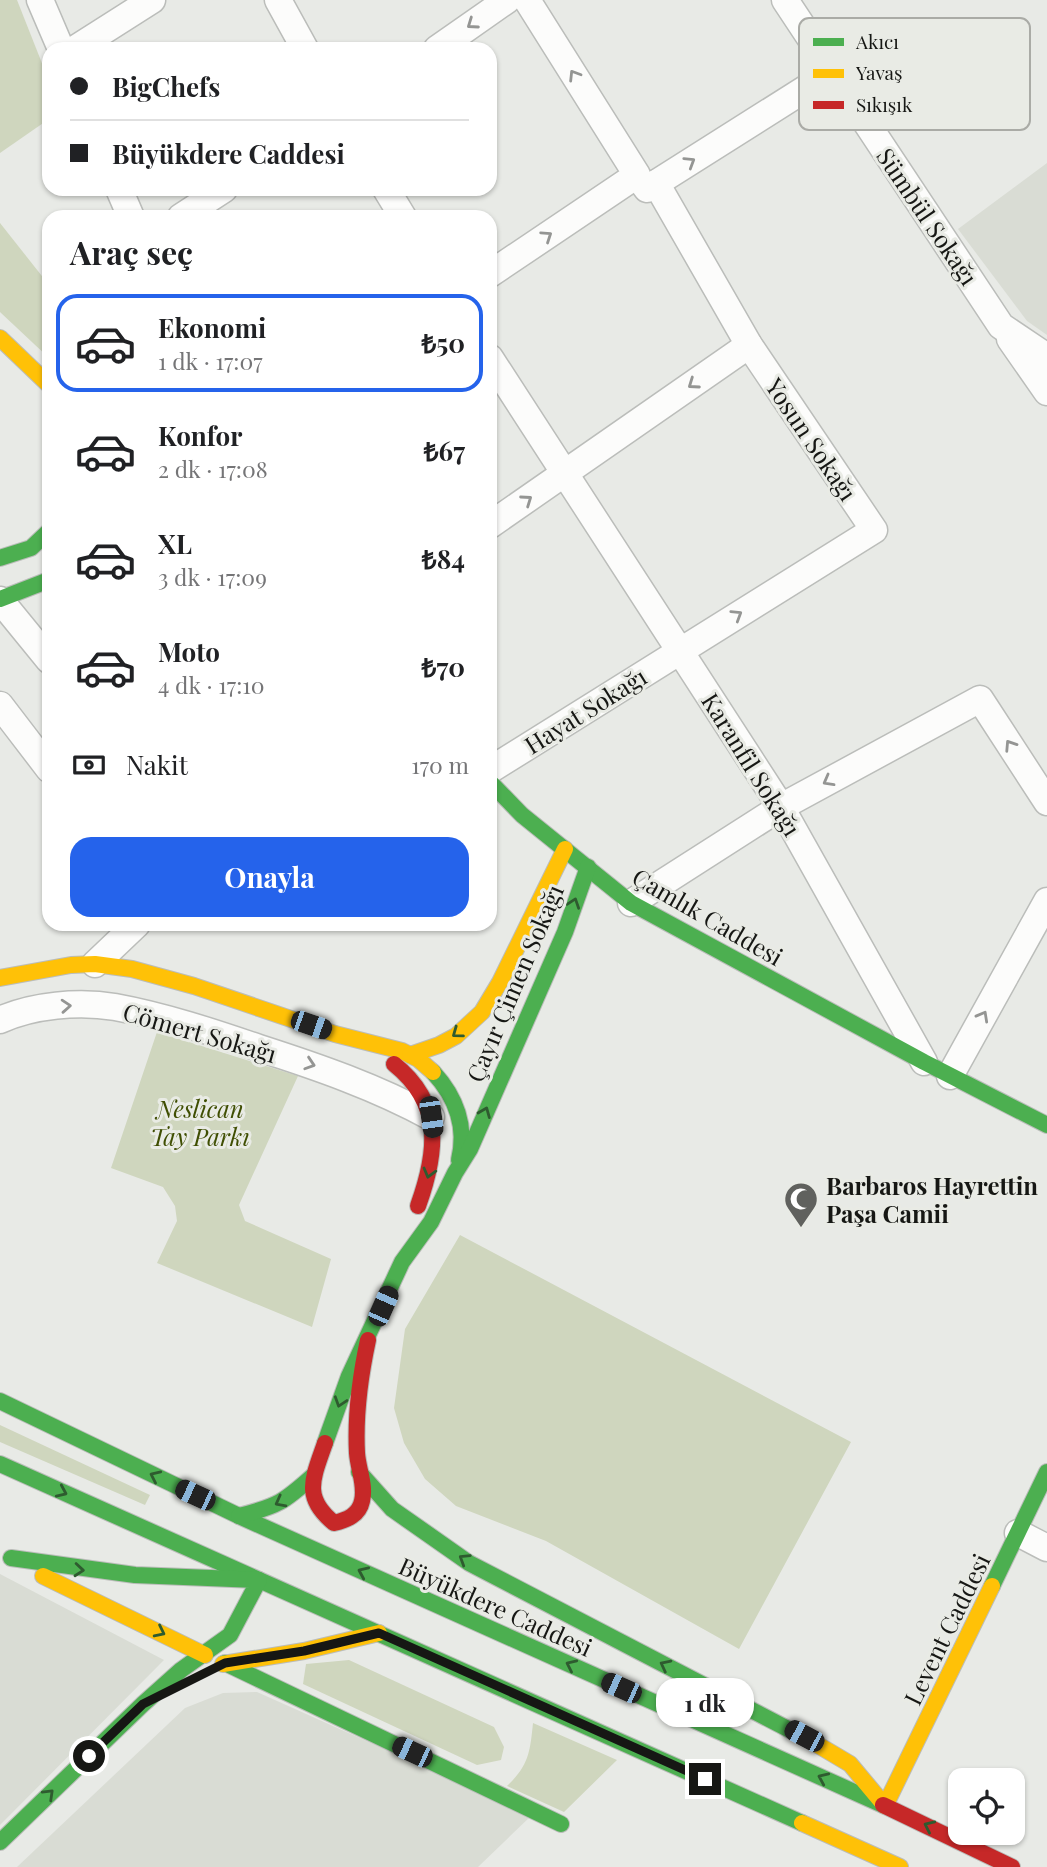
<!DOCTYPE html>
<html lang="tr">
<head>
<meta charset="utf-8">
<style>
  :root { --surface:#fff; --page:#f6f6f6; --text:#202124; --muted:#757577; --line:#e0e0e0; --accent:#2563eb }
  body { margin:0; font-family:"Playfair Display",serif; background:var(--page); color:var(--text); height:100vh; display:flex; flex-direction:column; font-size:26px; white-space:nowrap }
  * { box-sizing:border-box; margin:0 }
  p { font-size:23px; color:var(--muted) }
  .icon { flex:none; width:38px; height:38px; fill:none; stroke:currentColor; stroke-width:2; stroke-linecap:round; stroke-linejoin:round }
  .map { position:relative; flex:1; overflow:hidden }
  .details { position:absolute; left:42px; top:210px; width:455px; height:721px; display:flex; flex-direction:column; background:var(--surface); border-radius:21px; box-shadow:0 2px 5px #0004 }
  .details>* { flex:none }
  .top-card { position:absolute; left:42px; top:42px; width:455px; height:154px; border-radius:21px; box-shadow:0 2px 5px #0004; display:grid; align-content:center; height:154px; padding:0 28px; background:var(--surface) }
  .buttons { position:absolute; left:948px; top:1768px; display:grid; gap:14px }
  .buttons a { display:grid; place-items:center; width:77px; height:77px; border-radius:14px; background:var(--surface); box-shadow:0 2px 5px #0004; font-size:35px }
  .end { position:absolute; width:32px; height:32px; margin:-16px; border:9px solid #161714; background:#fff; box-shadow:0 0 0 4px #fff }
  .from { border-radius:50% }
  .bubble { position:absolute; height:49px; border-radius:21px; background:var(--surface); box-shadow:0 2px 5px #0004; font-size:23px; font-weight:700; line-height:49px; text-align:center }
  .car { position:absolute; width:21px; height:42px; margin:-21px -10px; border-radius:9px; box-shadow:0 0 5px 2px #0007; background:linear-gradient(#222 24%,#8ab4d8 0 40%,#222 0 76%,#8ab4d8 0 86%,#222 0) }
  .top-card b { display:flex; align-items:center; gap:24px; height:66px; font-size:26px }
  .top-card b+b { border-top:2px solid var(--line) }
  .top-card i { width:18px; height:18px; background:var(--text) }
  ul { padding:0; list-style:none }
  li { display:flex; align-items:center; gap:21px; height:98px; margin:0 14px 10px; padding:0 14px; border:4px solid transparent; border-radius:21px }
  li div { flex:1 }
  li b { display:block; font-size:26px }
  li em { font-style:normal; font-weight:700 }
  li.current { border-color:var(--accent) }
  li>.icon { width:63px; height:63px; stroke-width:1.5 }
  h2 { padding:0 28px; font-size:32px; line-height:84px }
  .pay { display:flex; align-items:center; gap:18px; height:77px; padding:0 28px; font-size:26px }
  .pay p { margin-inline-start:auto }
  .button { display:flex; gap:14px; margin-top:auto; padding:14px 28px }
  .button a { flex:1; height:80px; border-radius:21px; background:var(--accent); color:#fff; font-size:28px; font-weight:700; line-height:80px; text-align:center }
  .map>svg:first-child { display:block }
  .built { fill:#d9dcd4 }
  .green { fill:#cfd6be }
  .lines { fill:none; stroke-linecap:round; stroke-linejoin:round }
  .street-casing { stroke:#bbbdba; stroke-width:29 }
  .fast-casing { stroke:#bbbdba; stroke-width:18 }
  .slow-casing { stroke:#bbbdba; stroke-width:18 }
  .jam-casing { stroke:#bbbdba; stroke-width:18 }
  .street { stroke:#fcfcfb; stroke-width:26 }
  .fast { stroke:#4caf50; stroke-width:16 }
  .slow { stroke:#ffc107; stroke-width:16 }
  .jam { stroke:#c62828; stroke-width:16 }
  .oneway { stroke:#949593 }
  .oneway2 { stroke:#2e5b2f }
  .route { stroke:#161714; stroke-width:9 }
  .labels { text-anchor:middle; dominant-baseline:central; stroke-width:6; stroke-linejoin:round; paint-order:stroke }
  .street-label { font-size:24px; fill:#161714; stroke:#e9ebe5 }
  .park-label { font-size:24px; font-style:italic; fill:#3f4e02; stroke:#e9ebe5 }
  .poi-label { font-size:24px; font-weight:bold; fill:#161714; stroke:#e9ebe5; text-anchor:start }
  .key { fill:#e9ebe5; stroke:#aaaba6; stroke-width:2 }
  .key-label { font-size:19px; fill:#161714 }
</style>
</head>
<body>
<div class="map">
<svg width="1047" height="1867" viewBox="0 0 1047 1867">
  <rect width="100%" height="100%" fill="#e8eae6"/>
  <g class="built">
    <path d="M1047 163V335L1027 321 958 229Z"/>
    <path d="M0 1574 164 1660 0 1825Z"/>
    <path d="M257 1692 532 1815 478 1867H17L185 1708 223 1693Z"/>
  </g>
  <g class="green">
    <path d="M0 0H17L49 81V119L0 153Z"/>
    <path d="M0 223 49 285V358L0 312Z"/>
    <path d="M157 1032 298 1076 239 1205 245 1221 331 1259 312 1327 157 1263 177 1221 175 1206 163 1187 111 1168Z"/>
    <path d="M460 1235 851 1442 739 1649 546 1541 456 1506 425 1479 404 1443 394 1408 405 1329Z"/>
    <path d="M0 1425 150 1495 145 1505 0 1442Z"/>
    <path d="M349 1660 494 1727 504 1747 501 1760 477 1765 303 1684 306 1664Z"/>
    <path d="M533 1723 617 1760 564 1812 507 1786C529 1765 530 1752 533 1723Z"/>
  </g>
  <g class="lines">
    <g class="street-casing">
      <g id="street">
        <path d="M40 0 61 49"/>
        <path d="M278 0 305 49"/>
        <path d="M785 0 1001 326 1047 357"/>
        <path d="M75 49 152 0"/>
        <path d="M437 49 507 0"/>
        <path d="M644 185 647 189 832 72"/>
        <path d="M119 189 131 217"/>
        <path d="M386 189 403 217"/>
        <path d="M181 217 224 189"/>
        <path d="M490 274 637 175 527 0"/>
        <path d="M1010 339 1047 392"/>
        <path d="M490 358 781 807 924 1062"/>
        <path d="M490 525 749 345"/>
        <path d="M0 600 49 660"/>
        <path d="M0 705 49 769"/>
        <path d="M490 770 874 530 749 345 656 183"/>
        <path d="M631 903 781 807 980 699 1047 802"/>
        <path d="M95 964 137 924"/>
        <path d="M0 1020C33 1005 79 1001 115 1007 164 1016 212 1032 259 1048 318 1067 376 1087 431 1117"/>
        <path d="M950 1076 1047 901"/>
        <path d="M1018 1533 1047 1548"/>
      </g>
    </g>
    <g class="fast-casing">
      <g id="fast">
        <path d="M0 558 31 548 49 531"/>
        <path d="M0 599 49 580"/>
        <path d="M490 782 522 815 631 903 924 1062 1047 1125"/>
        <path d="M433 1072C456 1097 467 1127 459 1160"/>
        <path d="M0 1401 239 1516 883 1805"/>
        <path d="M325 1443 349 1376 402 1262 431 1222 455 1173 470 1149 565 932 588 867"/>
        <path d="M0 1464 802 1823"/>
        <path d="M359 1472 392 1509 469 1563 813 1742"/>
        <path d="M239 1516C278 1506 284 1502 314 1475"/>
        <path d="M992 1586 1047 1472"/>
        <path d="M225 1663 561 1824"/>
        <path d="M0 1842 143 1704 181 1670 230 1635 259 1580 135 1575 11 1558"/>
      </g>
    </g>
    <g class="slow-casing">
      <g id="slow">
        <path d="M0 338 49 385"/>
        <path d="M0 978 71 965 95 964 132 969 194 986 335 1034 402 1051 418 1059 433 1072"/>
        <path d="M410 1055 439 1045 456 1036 482 1012 500 982 565 849"/>
        <path d="M43 1576 205 1655"/>
        <path d="M223 1664 304 1651 379 1633"/>
        <path d="M813 1742 850 1764 885 1806 992 1586"/>
        <path d="M802 1823 900 1867"/>
      </g>
    </g>
    <g class="jam-casing">
      <g id="jam">
        <path d="M394 1064C444 1104 437 1153 418 1206"/>
        <path d="M325 1443C313 1478 302 1497 334 1523 347 1520 359 1515 362 1501 366 1485 358 1469 357 1453 355 1415 360 1377 368 1340"/>
        <path d="M883 1805 1012 1867"/>
      </g>
    </g>
    <use href="#street" class="street"/>
    <use href="#fast" class="fast"/>
    <use href="#slow" class="slow"/>
    <use href="#jam" class="jam"/>
  </g>
  <defs><path id="oneway-chevron" d="M-2-3.5L2.5 0L-2 3.5" fill="none" stroke-width="1.6" stroke-linecap="round" stroke-linejoin="round" transform="scale(1.75)"/></defs>
  <g class="oneway">
    <use href="#oneway-chevron" transform="translate(472 24) rotate(145)"/>
    <use href="#oneway-chevron" transform="translate(574 75) rotate(-122)"/>
    <use href="#oneway-chevron" transform="translate(690 162) rotate(-32)"/>
    <use href="#oneway-chevron" transform="translate(547 236) rotate(-34)"/>
    <use href="#oneway-chevron" transform="translate(693 384) rotate(145)"/>
    <use href="#oneway-chevron" transform="translate(527 500) rotate(-35)"/>
    <use href="#oneway-chevron" transform="translate(737 615) rotate(-32)"/>
    <use href="#oneway-chevron" transform="translate(1010 745) rotate(-123)"/>
    <use href="#oneway-chevron" transform="translate(828 781) rotate(151)"/>
    <use href="#oneway-chevron" transform="translate(66 1006) rotate(-4)"/>
    <use href="#oneway-chevron" transform="translate(983 1016) rotate(-61)"/>
    <use href="#oneway-chevron" transform="translate(310 1064) rotate(18)"/>
  </g>
  <g class="oneway2">
    <use href="#oneway-chevron" transform="translate(574 903) rotate(-71)"/>
    <use href="#oneway-chevron" transform="translate(457 1033) rotate(144)"/>
    <use href="#oneway-chevron" transform="translate(485 1112) rotate(-68)"/>
    <use href="#oneway-chevron" transform="translate(429 1173) rotate(105)"/>
    <use href="#oneway-chevron" transform="translate(340 1402) rotate(108)"/>
    <use href="#oneway-chevron" transform="translate(155 1476) rotate(-155)"/>
    <use href="#oneway-chevron" transform="translate(62 1492) rotate(24)"/>
    <use href="#oneway-chevron" transform="translate(280 1502) rotate(152)"/>
    <use href="#oneway-chevron" transform="translate(464 1559) rotate(-148)"/>
    <use href="#oneway-chevron" transform="translate(79 1570) rotate(5)"/>
    <use href="#oneway-chevron" transform="translate(363 1572) rotate(-156)"/>
    <use href="#oneway-chevron" transform="translate(160 1632) rotate(26)"/>
    <use href="#oneway-chevron" transform="translate(571 1665) rotate(-155)"/>
    <use href="#oneway-chevron" transform="translate(665 1665) rotate(-153)"/>
    <use href="#oneway-chevron" transform="translate(823 1778) rotate(-156)"/>
    <use href="#oneway-chevron" transform="translate(49 1794) rotate(-44)"/>
    <use href="#oneway-chevron" transform="translate(929 1826) rotate(-155)"/>
  </g>
  <g class="lines">
    <path class="route" d="M89 1756 143 1704 225 1663 304 1651 379 1633 705 1779"/>
  </g>
  <defs>
    <g id="mosque-pin" transform="scale(1.75)"><path d="M0 17L-7.5 6A9.5 9.5 0 1 1 7.5 6Z" fill="#60615e" stroke="#e9ebe5"/><path d="M3.5-4.9A6 6 0 1 0 3.5 4.9A5 5 0 1 1 3.5-4.9Z" fill="#fff"/></g>
  </defs>
  <g fill-rule="evenodd">
    <use href="#mosque-pin" x="801" y="1199"/>
  </g>
  <g class="labels">
    <g class="street-label">
      <text transform="translate(928 216) rotate(56)">Sümbül Sokağı</text>
      <text transform="translate(812 439) rotate(56)">Yosun Sokağı</text>
      <text transform="translate(585 710) rotate(-32)">Hayat Sokağı</text>
      <text transform="translate(752 764) rotate(58)">Karanfil Sokağı</text>
      <text transform="translate(708 916) rotate(30)">Çamlık Caddesi</text>
      <text transform="translate(514 983) rotate(-67)">Çayır Çimen Sokağı</text>
      <text transform="translate(200 1032) rotate(16)">Cömert Sokağı</text>
      <text transform="translate(496 1606) rotate(24)">Büyükdere Caddesi</text>
      <text transform="translate(946 1629) rotate(-64)">Levent Caddesi</text>
    </g>
    <g class="park-label">
      <text x="200" y="1108">Neslican<tspan x="200" dy="28">Tay Parkı</tspan></text>
    </g>
    <g class="poi-label">
      <text x="826" y="1185">Barbaros Hayrettin<tspan x="826" dy="28">Paşa Camii</tspan></text>
    </g>
  </g>
  <rect x="799" y="18" width="231" height="112" rx="10" class="key"/>
  <rect x="813" y="38" width="31" height="8" fill="#4caf50"/>
  <rect x="813" y="69" width="31" height="9" fill="#ffc107"/>
  <rect x="813" y="101" width="31" height="8" fill="#c62828"/>
  <g class="key-label">
    <text x="856" y="49">Akıcı</text>
    <text x="856" y="80">Yavaş</text>
    <text x="856" y="112">Sıkışık</text>
  </g>
</svg>
<div class="buttons">
<a><svg class="icon" aria-label="locate" viewBox="0 0 24 24"><circle cx="12" cy="12" r="6"/><path d="M12 2v4M12 18v4M2 12h4M18 12h4"/></svg></a>
</div>
<i class="end from" style="left:89px;top:1756px"></i>
<i class="end" style="left:705px;top:1779px"></i>
<div class="bubble" style="left:656px;top:1678px;width:98px">1 dk</div>
<i class="car" style="left:311px;top:1025px;rotate:109deg"></i>
<i class="car" style="left:431px;top:1117px;rotate:172deg"></i>
<i class="car" style="left:383px;top:1306px;rotate:24deg"></i>
<i class="car" style="left:195px;top:1495px;rotate:295deg"></i>
<i class="car" style="left:621px;top:1688px;rotate:294deg"></i>
<i class="car" style="left:804px;top:1736px;rotate:298deg"></i>
<i class="car" style="left:412px;top:1752px;rotate:295deg"></i>
<div class="top-card">
<b><i class="from"></i>BigChefs</b>
<b><i></i>Büyükdere Caddesi</b>
</div>
<section class="details">
<h2>Araç seç</h2>
<ul>
<li class="current"><svg class="icon" aria-label="car" viewBox="0 0 24 24"><path d="M5 17H2v-5l4-1 3-4h7l3 4 3 1v5h-3M9 17h6M6 11h13"/><circle cx="7" cy="17" r="2"/><circle cx="17" cy="17" r="2"/></svg><div><b>Ekonomi</b><p>1 dk · 17:07</p></div><em>₺50</em></li>
<li><svg class="icon" aria-label="car" viewBox="0 0 24 24"><path d="M5 17H2v-5l4-1 3-4h7l3 4 3 1v5h-3M9 17h6M6 11h13"/><circle cx="7" cy="17" r="2"/><circle cx="17" cy="17" r="2"/></svg><div><b>Konfor</b><p>2 dk · 17:08</p></div><em>₺67</em></li>
<li><svg class="icon" aria-label="car" viewBox="0 0 24 24"><path d="M5 17H2v-5l4-1 3-4h7l3 4 3 1v5h-3M9 17h6M6 11h13"/><circle cx="7" cy="17" r="2"/><circle cx="17" cy="17" r="2"/></svg><div><b>XL</b><p>3 dk · 17:09</p></div><em>₺84</em></li>
<li><svg class="icon" aria-label="car" viewBox="0 0 24 24"><path d="M5 17H2v-5l4-1 3-4h7l3 4 3 1v5h-3M9 17h6M6 11h13"/><circle cx="7" cy="17" r="2"/><circle cx="17" cy="17" r="2"/></svg><div><b>Moto</b><p>4 dk · 17:10</p></div><em>₺70</em></li>
</ul>
<div class="pay"><svg class="icon" aria-label="cash" viewBox="0 0 24 24"><path d="M3 7h18v10H3z"/><circle cx="12" cy="12" r="2"/></svg>Nakit<p>170 m</p></div>
<div class="button"><a>Onayla</a></div>
</section>
</div>
</body>
</html>
